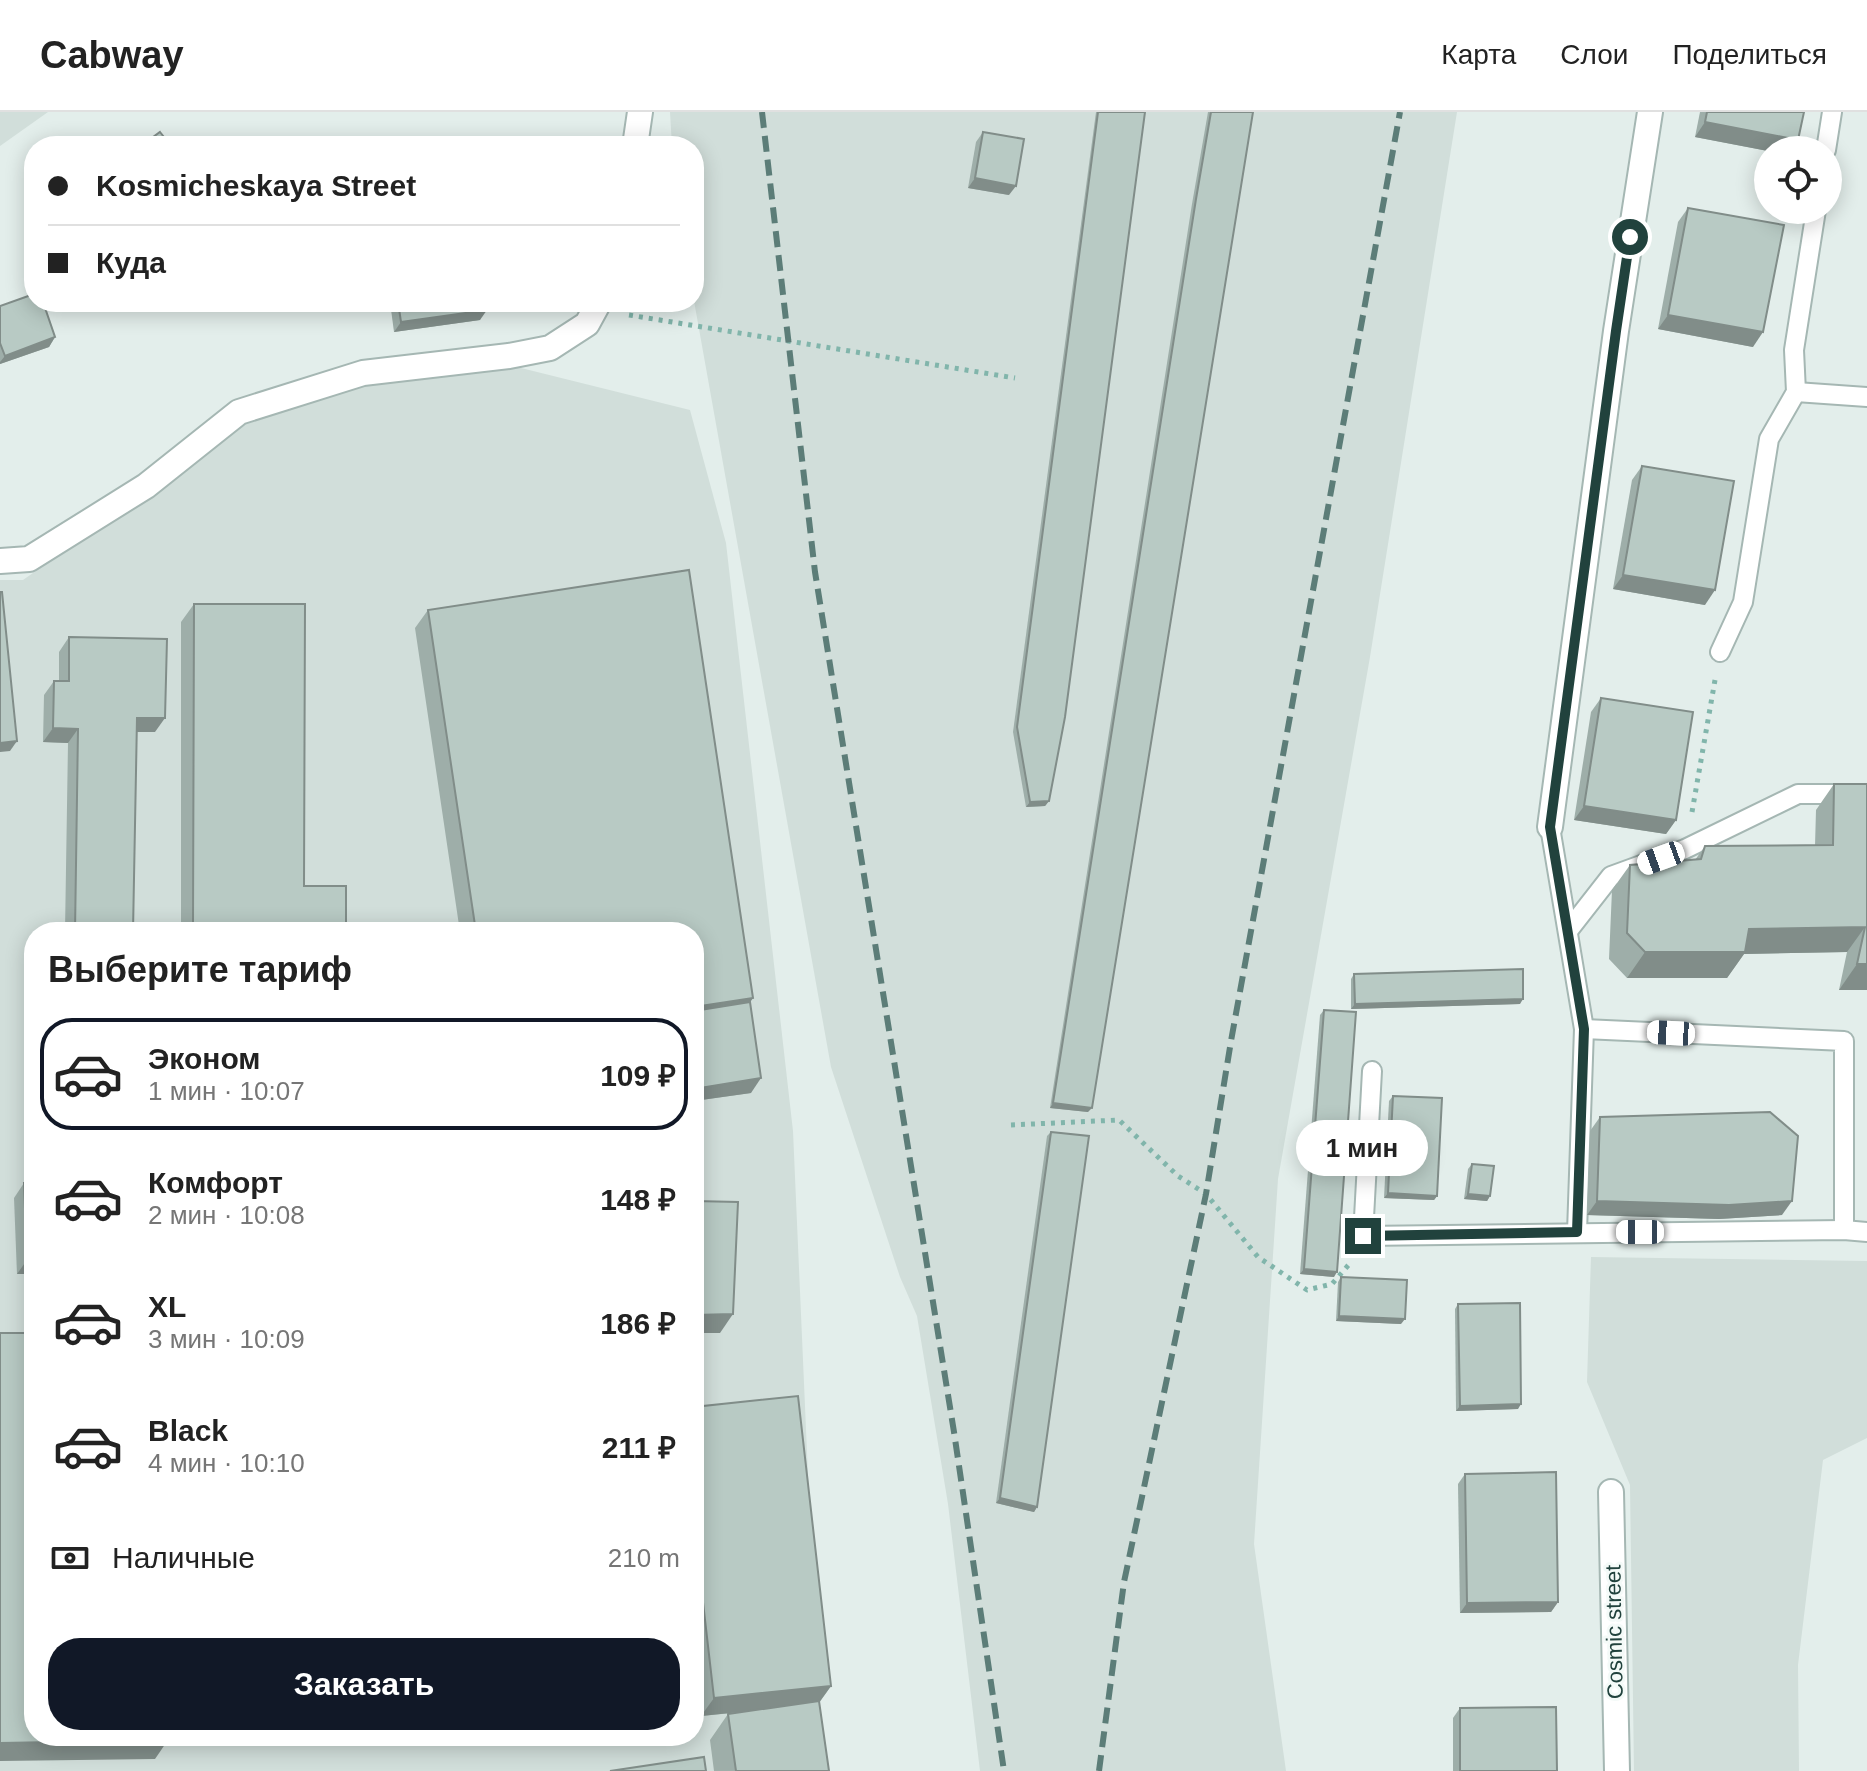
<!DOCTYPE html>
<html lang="ru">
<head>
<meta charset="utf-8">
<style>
  :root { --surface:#fff; --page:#f2f2f2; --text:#222; --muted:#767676; --line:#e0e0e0; --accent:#111827 }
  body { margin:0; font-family:Helvetica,sans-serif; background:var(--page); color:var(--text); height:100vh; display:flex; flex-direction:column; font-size:30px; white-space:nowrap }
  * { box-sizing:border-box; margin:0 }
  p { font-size:26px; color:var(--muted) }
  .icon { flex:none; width:44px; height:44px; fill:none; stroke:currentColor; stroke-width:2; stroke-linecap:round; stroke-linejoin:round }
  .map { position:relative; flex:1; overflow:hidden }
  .side { position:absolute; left:24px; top:810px; width:680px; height:824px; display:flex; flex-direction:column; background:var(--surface); border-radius:32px; box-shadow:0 4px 20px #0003 }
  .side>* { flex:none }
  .banner { position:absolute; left:24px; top:24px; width:680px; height:176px; border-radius:32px; box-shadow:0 4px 20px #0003; display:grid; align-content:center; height:176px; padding:0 24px; background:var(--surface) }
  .buttons { position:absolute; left:1754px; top:24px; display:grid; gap:16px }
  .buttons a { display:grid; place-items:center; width:88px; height:88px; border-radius:50%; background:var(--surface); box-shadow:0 4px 20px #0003; font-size:40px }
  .end { position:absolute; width:36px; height:36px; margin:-18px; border:10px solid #21423d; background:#fff; box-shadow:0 0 0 4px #fff }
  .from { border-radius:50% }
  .bubble { position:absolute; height:56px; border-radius:28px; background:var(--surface); box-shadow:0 4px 20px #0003; font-size:26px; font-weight:700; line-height:56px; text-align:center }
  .car { position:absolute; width:24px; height:48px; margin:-24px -12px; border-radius:10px; box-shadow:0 0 6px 2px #0007; background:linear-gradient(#fff 24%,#345 0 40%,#fff 0 76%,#345 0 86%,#fff 0) }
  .banner b { display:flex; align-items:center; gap:28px; height:76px; font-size:30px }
  .banner b+b { border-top:2px solid var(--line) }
  .banner i { width:20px; height:20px; background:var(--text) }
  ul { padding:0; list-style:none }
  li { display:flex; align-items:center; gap:24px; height:112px; margin:0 16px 12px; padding:0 8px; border:4px solid transparent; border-radius:32px }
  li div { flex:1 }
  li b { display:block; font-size:30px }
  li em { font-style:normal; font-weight:700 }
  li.on { border-color:var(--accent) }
  li>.icon { width:72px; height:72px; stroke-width:1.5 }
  h2 { padding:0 24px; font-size:36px; line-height:96px }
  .pay { display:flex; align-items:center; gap:20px; height:88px; padding:0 24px; font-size:30px }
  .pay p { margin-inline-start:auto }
  .primary-button { display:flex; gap:16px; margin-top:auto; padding:16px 24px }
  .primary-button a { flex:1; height:92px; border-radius:32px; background:var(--accent); color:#fff; font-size:32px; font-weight:700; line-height:92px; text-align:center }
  header { display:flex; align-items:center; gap:48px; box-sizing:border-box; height:112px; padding:0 40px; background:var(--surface); border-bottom:2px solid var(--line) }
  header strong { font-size:38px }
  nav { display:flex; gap:44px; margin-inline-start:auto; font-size:28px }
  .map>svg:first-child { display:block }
  .built { fill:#d1deda; fill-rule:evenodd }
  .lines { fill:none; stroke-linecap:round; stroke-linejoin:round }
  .lane-casing { stroke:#a5b7b3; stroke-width:22 }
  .street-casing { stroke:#a5b7b3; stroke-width:28 }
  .path { stroke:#81b5ab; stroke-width:5; stroke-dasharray:4 6; stroke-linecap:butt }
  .lane { stroke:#fff; stroke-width:18 }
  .street { stroke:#fff; stroke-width:24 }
  .rail { stroke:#5c7d78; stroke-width:6; stroke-dasharray:16 8; stroke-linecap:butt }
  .wall { fill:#9eaea9 }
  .shaded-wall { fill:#818d89 }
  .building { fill:#b8cac4; stroke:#818d89; stroke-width:2 }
  .route { stroke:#21423d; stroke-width:10 }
  .labels { text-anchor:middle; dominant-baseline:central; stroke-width:6; stroke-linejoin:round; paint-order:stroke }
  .street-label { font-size:22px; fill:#21423d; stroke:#f4faf8 }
</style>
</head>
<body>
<header>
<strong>Cabway</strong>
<nav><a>Карта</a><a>Слои</a><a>Поделиться</a></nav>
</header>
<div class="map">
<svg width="1867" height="1659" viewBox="0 0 1867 1659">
  <rect width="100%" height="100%" fill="#e3eeeb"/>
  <g class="built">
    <path d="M0 0H48L0 34Z"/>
    <path d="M670 0H1457L1370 545 1278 1067 1254 1432 1286 1659H980L948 1392 917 1204 900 1165 831 955 694 189V34H672Z"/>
    <path d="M509 253 690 298 726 431 793 1019 818 1592 825 1659H0V468H23L246 312 366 271ZM34 820H694V1624H34Z"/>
    <path d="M1591 1145 1867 1149V1326L1823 1348 1798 1553 1799 1659H1634L1630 1373 1587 1270Z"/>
  </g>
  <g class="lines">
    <g class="lane-casing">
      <g id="lane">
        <path d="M1826 38 1832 0"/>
        <path d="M1796 280 1867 285"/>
        <path d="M1720 540 1743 490 1769 327 1796 280 1794 238 1816 98"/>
        <path d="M1550 715 1584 917 1577 1120"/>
        <path d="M1568 819 1611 764 1685 737 1798 682H1867"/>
        <path d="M1584 917 1844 929V1118"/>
        <path d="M1372 959 1363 1124 1844 1118 1867 1120"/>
      </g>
    </g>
    <g class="street-casing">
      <g id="street">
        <path d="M635 34 640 0"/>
        <path d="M0 449 29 447 146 374 239 300 363 261 509 244 550 236 587 212 599 190"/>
        <path d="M1550 715 1616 219 1650 0"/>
        <path d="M1611 1380 1617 1659"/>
      </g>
    </g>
    <g class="path">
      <path d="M629 203 1015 266"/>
      <path d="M1692 700 1715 568"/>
      <path d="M1011 1013 1119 1008 1178 1064 1206 1082 1258 1145 1307 1178 1332 1172 1351 1150"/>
    </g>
    <use href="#lane" class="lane"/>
    <use href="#street" class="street"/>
    <g class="rail">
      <path d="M762 0 815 460 954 1320 1004 1659"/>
      <path d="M1099 1659 1124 1470 1206 1082 1231 929 1400 0"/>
    </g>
  </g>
  <g class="wall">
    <path d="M1096 0H1145L1049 689 1045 694 1026 695 1013 620Z"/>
    <path d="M1208 0H1253L1088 1000 1050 996 1192 92Z"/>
    <path d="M1700 0H1804L1768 39 1695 25Z"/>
    <path d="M983 20 1009 83 968 76 976 30Z"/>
    <path d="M1688 96 1753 235 1658 217 1678 110Z"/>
    <path d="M230 190H253L233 197Z"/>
    <path d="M390 190H485L480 208 394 220Z"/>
    <path d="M0 194 55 225 49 235 0 252Z"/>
    <path d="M1642 354 1705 493 1613 477 1632 368Z"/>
    <path d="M194 492 304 774 346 820H172L176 814H181V510Z"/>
    <path d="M428 498 753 886 750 890 751 981 694 989V820H460L415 516Z"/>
    <path d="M69 525 155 620H136L133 820H65L68 631 43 630 44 583 54 569H59V540Z"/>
    <path d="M1601 586 1676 708 1666 722 1574 708 1591 600Z"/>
    <path d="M1834 672H1867V878H1839L1847 840 1744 842 1727 866H1627L1609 847 1612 778 1630 753 1695 748 1705 734H1815L1816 698Z"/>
    <path d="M1354 862 1520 892 1351 897V867Z"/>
    <path d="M1324 898 1334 1165 1300 1162 1320 903Z"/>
    <path d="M1393 984 1437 1084 1434 1088 1384 1086 1389 989Z"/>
    <path d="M1600 1005 1782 1103 1719 1107 1587 1103 1590 1019Z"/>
    <path d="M1051 1020 1037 1395 1034 1400 996 1391 1047 1024Z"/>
    <path d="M1472 1052 1490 1084 1487 1089 1464 1087 1468 1057Z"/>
    <path d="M24 1071H34V1162H17L14 1086Z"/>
    <path d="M1341 1165 1401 1212 1336 1209 1338 1170Z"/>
    <path d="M1458 1192 1518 1297 1456 1299 1455 1197Z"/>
    <path d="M694 1295 831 1574 819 1591 829 1659H714L710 1628 728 1602 732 1601 701 1604 694 1541Z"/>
    <path d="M1465 1362 1558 1490 1551 1500 1460 1501 1458 1372Z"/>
    <path d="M1460 1596 1557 1659H1453V1606Z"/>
  </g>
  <g class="shaded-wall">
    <path d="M1705 10 1798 28 1791 38 1768 39 1695 25Z"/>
    <path d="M975 66 1016 74 1009 83 968 76Z"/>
    <path d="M238 190H253L233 197Z"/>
    <path d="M487 198 480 208 394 220 401 210Z"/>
    <path d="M1668 203 1763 220 1753 235 1658 217Z"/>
    <path d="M55 225 49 235 0 252V250L5 244Z"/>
    <path d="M1623 463 1715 478 1705 493 1613 477Z"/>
    <path d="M137 606H165L155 620H127Z"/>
    <path d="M53 616 78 617 68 631 43 630Z"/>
    <path d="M17 629 10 639 0 640V631Z"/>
    <path d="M1049 689 1045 694 1026 695 1030 690Z"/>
    <path d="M1584 694 1676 708 1666 722 1574 708Z"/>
    <path d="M1865 815 1847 840 1744 842 1727 866H1627L1645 840 1749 817Z"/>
    <path d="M1857 852H1867V878H1839Z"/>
    <path d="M753 886 740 904 694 911V895Z"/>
    <path d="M1523 887 1520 892 1351 897 1355 892Z"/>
    <path d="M761 966 751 981 694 989V977Z"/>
    <path d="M1053 991 1092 996 1088 1000 1050 996Z"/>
    <path d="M1388 1081 1437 1084 1434 1088 1384 1086Z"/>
    <path d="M1468 1082 1490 1084 1487 1089 1464 1087Z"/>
    <path d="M1597 1089H1792L1782 1103 1719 1107 1587 1103Z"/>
    <path d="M27 1148H34V1162H17Z"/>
    <path d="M1304 1157 1337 1160 1334 1165 1300 1162Z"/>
    <path d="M733 1202 720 1221H694V1203Z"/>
    <path d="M1339 1204 1405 1207 1401 1212 1336 1209Z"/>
    <path d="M1521 1292 1518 1297 1456 1299 1460 1294Z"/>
    <path d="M1000 1386 1037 1395 1034 1400 996 1391Z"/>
    <path d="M1558 1490 1551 1500 1460 1501 1467 1491Z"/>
    <path d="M831 1574 818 1592 701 1604 714 1586Z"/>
    <path d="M168 1628 155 1647 0 1649V1631Z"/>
  </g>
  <g class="building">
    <path d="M1098 0H1145L1065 605 1049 689 1030 690 1017 615Z"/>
    <path d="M1211 0H1253L1092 996 1053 991 1196 87Z"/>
    <path d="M1707 0H1804L1798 28 1705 10Z"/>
    <path d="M160 20 171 34H141Z"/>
    <path d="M983 20 1024 27 1016 74 975 66Z"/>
    <path d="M1688 96 1784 113 1763 220 1668 203Z"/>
    <path d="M34 182V190H43L55 225 5 244 0 231V194Z"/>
    <path d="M398 190H485L487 198 401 210Z"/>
    <path d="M1642 354 1734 369 1715 478 1623 463Z"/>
    <path d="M689 458 753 886 694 895V820H476L428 498Z"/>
    <path d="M0 480H2L17 629 0 631Z"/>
    <path d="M194 492H305L304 774H346V820H176V814H193Z"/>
    <path d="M69 525 167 527 165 606H137L133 820H75L78 617 53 616 54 569H69Z"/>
    <path d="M1601 586 1693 600 1676 708 1584 694Z"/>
    <path d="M1834 672H1867V852H1857L1865 815 1749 817 1745 840H1645L1627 821 1630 753 1701 747 1705 734 1833 733Z"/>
    <path d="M1523 857V887L1355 892 1354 862Z"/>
    <path d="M750 890 761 966 694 977V899Z"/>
    <path d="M1324 898 1356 900 1337 1160 1304 1157Z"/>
    <path d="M1393 984 1442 986 1437 1084 1388 1081Z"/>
    <path d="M1770 1000 1798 1024 1792 1089 1729 1093 1597 1089 1600 1005Z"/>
    <path d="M1051 1020 1089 1024 1037 1395 1000 1386Z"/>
    <path d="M1472 1052 1494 1054 1490 1084 1468 1082Z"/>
    <path d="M24 1071H34V1148H27Z"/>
    <path d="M694 1089 738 1090 733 1202 694 1203Z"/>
    <path d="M1341 1165 1407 1168 1405 1207 1339 1204Z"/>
    <path d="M1520 1191 1521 1292 1460 1294 1458 1192Z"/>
    <path d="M0 1221H34V1624H168V1628L0 1631Z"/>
    <path d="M798 1284 831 1574 714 1586 694 1412V1295Z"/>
    <path d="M1556 1360 1558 1490 1467 1491 1465 1362Z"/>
    <path d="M819 1589 829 1659H736L728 1602Z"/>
    <path d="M1556 1595 1557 1659H1460V1596Z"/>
    <path d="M704 1645 706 1659H610Z"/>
  </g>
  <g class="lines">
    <path class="route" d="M1363 1124 1577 1120 1584 917 1550 715 1616 219 1630 125"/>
  </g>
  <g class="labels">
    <g class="street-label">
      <text transform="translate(1614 1520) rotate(-91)">Cosmic street</text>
    </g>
  </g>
</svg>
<div class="buttons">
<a><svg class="icon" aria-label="locate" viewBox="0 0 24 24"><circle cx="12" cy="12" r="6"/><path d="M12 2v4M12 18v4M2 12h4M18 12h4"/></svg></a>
</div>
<i class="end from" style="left:1630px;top:125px"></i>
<i class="end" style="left:1363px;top:1124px"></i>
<div class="bubble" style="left:1296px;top:1008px;width:132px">1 мин</div>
<i class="car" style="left:1661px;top:746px;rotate:250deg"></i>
<i class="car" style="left:1671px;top:921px;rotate:273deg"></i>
<i class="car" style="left:1640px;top:1120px;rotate:270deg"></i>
<div class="banner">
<b><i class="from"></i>Kosmicheskaya Street</b>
<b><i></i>Куда</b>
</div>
<section class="side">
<h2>Выберите тариф</h2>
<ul>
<li class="on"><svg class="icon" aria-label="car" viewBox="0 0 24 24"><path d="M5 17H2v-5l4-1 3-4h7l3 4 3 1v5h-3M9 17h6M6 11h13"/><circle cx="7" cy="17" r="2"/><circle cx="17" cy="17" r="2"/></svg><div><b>Эконом</b><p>1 мин · 10:07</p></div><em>109 ₽</em></li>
<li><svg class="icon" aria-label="car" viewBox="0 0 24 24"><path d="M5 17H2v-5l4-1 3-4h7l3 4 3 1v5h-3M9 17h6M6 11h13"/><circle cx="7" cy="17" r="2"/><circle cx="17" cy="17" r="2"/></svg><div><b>Комфорт</b><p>2 мин · 10:08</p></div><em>148 ₽</em></li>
<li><svg class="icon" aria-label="car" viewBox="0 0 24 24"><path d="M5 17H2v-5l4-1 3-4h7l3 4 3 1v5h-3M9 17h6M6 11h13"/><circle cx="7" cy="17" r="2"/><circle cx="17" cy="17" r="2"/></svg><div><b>XL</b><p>3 мин · 10:09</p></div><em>186 ₽</em></li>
<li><svg class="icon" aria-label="car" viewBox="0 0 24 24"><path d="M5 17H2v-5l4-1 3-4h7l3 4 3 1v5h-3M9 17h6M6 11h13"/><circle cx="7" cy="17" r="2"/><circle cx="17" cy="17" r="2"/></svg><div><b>Black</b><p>4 мин · 10:10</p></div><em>211 ₽</em></li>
</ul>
<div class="pay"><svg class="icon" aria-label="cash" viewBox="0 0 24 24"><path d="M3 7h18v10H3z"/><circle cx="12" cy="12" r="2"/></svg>Наличные<p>210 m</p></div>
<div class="primary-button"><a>Заказать</a></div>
</section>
</div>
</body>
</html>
